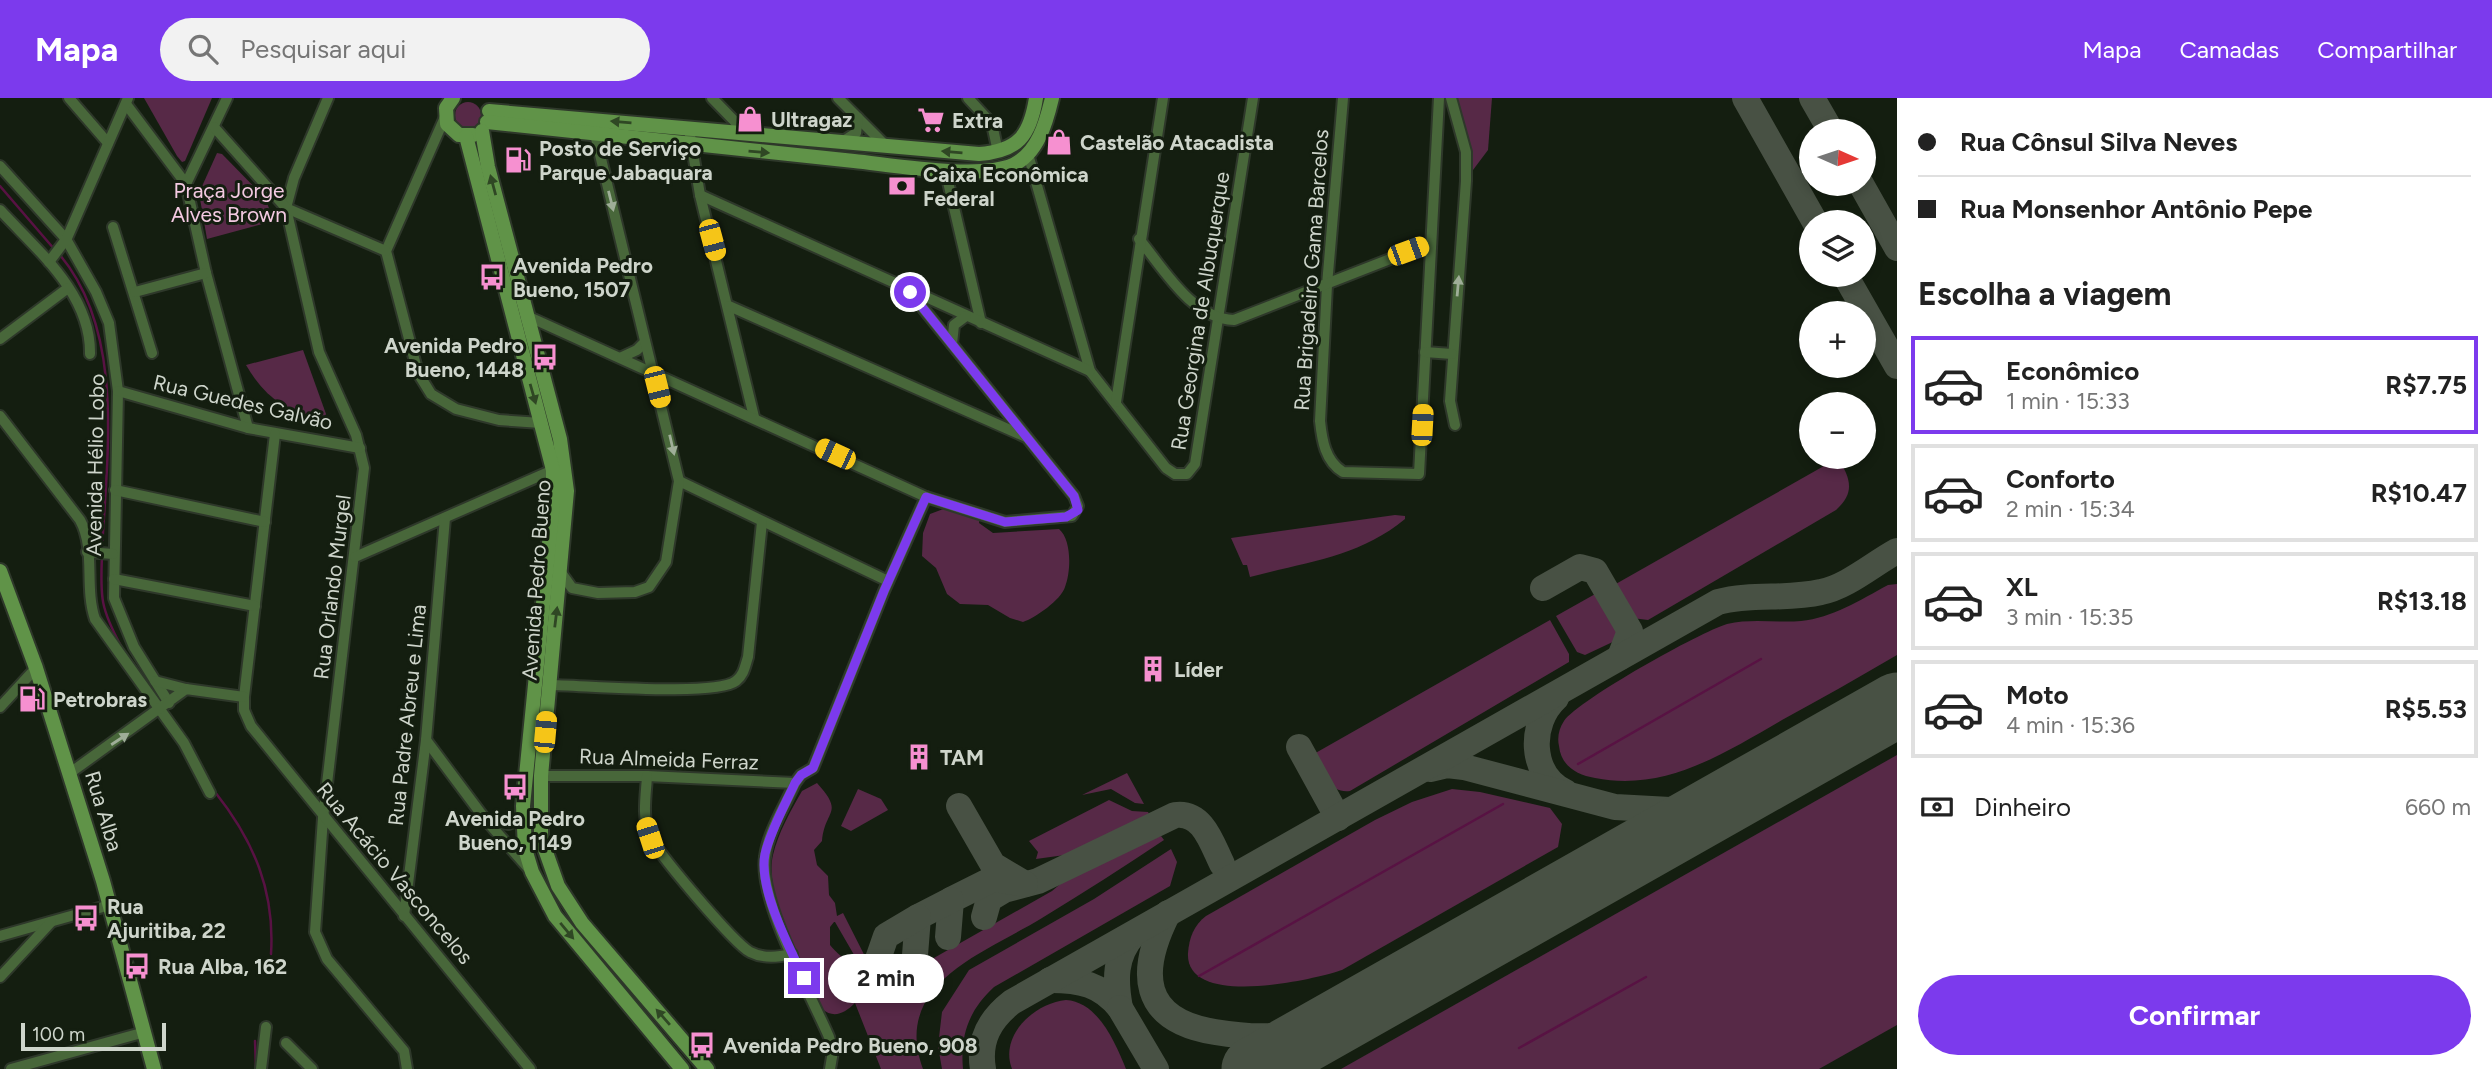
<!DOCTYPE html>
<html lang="pt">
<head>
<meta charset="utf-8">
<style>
  :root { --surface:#fff; --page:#f2f2f2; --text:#222; --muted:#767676; --line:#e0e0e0; --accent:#7c3aed }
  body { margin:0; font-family:Figtree,sans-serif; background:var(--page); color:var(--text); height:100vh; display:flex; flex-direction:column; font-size:26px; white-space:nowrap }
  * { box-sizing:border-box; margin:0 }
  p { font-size:23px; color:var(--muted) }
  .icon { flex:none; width:38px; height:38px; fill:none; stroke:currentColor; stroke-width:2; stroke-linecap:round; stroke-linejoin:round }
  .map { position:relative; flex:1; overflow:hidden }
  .drawer { display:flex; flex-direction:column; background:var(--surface); width:595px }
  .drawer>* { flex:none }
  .guide { display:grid; align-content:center; height:154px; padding:0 21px; background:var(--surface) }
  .needle { width:46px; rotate:93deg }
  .controls { position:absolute; left:1799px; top:21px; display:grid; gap:14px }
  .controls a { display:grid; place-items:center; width:77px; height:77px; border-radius:50%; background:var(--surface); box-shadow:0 4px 10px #0003; font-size:35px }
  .scale { position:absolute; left:21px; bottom:18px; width:145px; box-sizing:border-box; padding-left:7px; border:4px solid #ced5cb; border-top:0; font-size:19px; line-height:24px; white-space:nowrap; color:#ced5cb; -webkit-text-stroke:5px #141e10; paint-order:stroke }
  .end { position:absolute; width:32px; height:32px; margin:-16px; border:9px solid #7c3aed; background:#fff; box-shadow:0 0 0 4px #fff }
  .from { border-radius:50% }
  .bubble { position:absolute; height:49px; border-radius:24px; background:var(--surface); box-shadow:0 4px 10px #0003; font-size:23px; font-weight:700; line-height:49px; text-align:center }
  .car { position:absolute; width:21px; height:42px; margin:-21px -10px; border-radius:9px; box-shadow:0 0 5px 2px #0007; background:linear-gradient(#f5c518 24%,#345 0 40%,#f5c518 0 76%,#345 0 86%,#f5c518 0) }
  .guide b { display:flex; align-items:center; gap:24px; height:66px; font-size:26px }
  .guide b+b { border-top:2px solid var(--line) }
  .guide i { width:18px; height:18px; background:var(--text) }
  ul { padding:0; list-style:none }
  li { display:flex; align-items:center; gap:21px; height:98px; margin:0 14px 10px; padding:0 7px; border:4px solid var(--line); border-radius:0px }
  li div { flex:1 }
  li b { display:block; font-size:26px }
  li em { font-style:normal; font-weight:700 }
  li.selected { border-color:var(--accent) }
  li>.icon { width:63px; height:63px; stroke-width:1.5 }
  h2 { padding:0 21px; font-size:32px; line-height:84px }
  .pay { display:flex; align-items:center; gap:18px; height:77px; padding:0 21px; font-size:26px }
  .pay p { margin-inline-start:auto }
  .action { display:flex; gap:14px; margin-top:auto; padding:14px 21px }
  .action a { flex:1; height:80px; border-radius:42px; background:var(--accent); color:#fff; font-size:28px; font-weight:700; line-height:80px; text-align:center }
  header { display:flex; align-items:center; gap:42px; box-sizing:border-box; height:98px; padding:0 35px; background:var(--accent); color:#fff }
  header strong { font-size:33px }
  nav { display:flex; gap:38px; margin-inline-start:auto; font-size:24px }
  .search { width:490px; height:63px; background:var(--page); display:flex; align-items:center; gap:18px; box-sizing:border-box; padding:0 24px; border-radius:38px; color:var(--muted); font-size:26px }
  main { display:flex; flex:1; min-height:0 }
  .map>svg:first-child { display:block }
  .green { fill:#572947; fill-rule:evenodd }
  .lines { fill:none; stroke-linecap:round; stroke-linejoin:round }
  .stream { stroke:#581243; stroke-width:2.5 }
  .taxiway { stroke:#485144; stroke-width:26 }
  .runway { stroke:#485144; stroke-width:65 }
  .street-casing { stroke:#2e382a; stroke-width:14 }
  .secondary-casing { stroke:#2e382a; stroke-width:18 }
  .street { stroke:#48673a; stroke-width:10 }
  .secondary { stroke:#609348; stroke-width:14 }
  .oneway { fill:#2f4724 }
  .oneway2 { fill:#9fae98 }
  .route { stroke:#7c3aed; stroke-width:9 }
  .labels { text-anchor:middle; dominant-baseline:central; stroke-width:6; stroke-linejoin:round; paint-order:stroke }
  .poi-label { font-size:21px; font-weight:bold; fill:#ced5cb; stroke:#141e10; text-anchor:start }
  .park-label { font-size:21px; fill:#f4cae2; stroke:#141e10 }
  .street-label { font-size:21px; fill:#ced5cb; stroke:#141e10 }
</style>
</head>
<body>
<header>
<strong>Mapa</strong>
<div class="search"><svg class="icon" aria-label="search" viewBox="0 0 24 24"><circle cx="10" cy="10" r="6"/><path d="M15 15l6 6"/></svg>Pesquisar aqui</div>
<nav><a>Mapa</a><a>Camadas</a><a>Compartilhar</a></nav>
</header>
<main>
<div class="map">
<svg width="1897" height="971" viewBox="0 0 1897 971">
  <rect width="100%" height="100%" fill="#141e10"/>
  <g class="green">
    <path d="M144 0H212L185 63 182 64 177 58Z"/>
    <path d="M1454 0H1492L1488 52 1473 72Z"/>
    <circle cx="468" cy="17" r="13"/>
    <path d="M217 55 222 56 265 100 274 123 207 141 199 95Z"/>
    <path d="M303 252 326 316 322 324C288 316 263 297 246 267Z"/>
    <path d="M1838 360C1850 380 1856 394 1836 412L1648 522 1632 520 1614 487Z"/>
    <path d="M946 410 980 415 979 425 993 435 1059 431C1072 442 1071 474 1065 489 1061 502 1035 520 1023 524L1010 520 988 507 960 506 947 496 936 470 922 458 923 435 930 416Z"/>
    <path d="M1395 417 1405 418V421C1359 459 1306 464 1250 479L1247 467H1243L1231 440Z"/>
    <path d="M1897 486V557C1859 579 1821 601 1782 622 1724 655 1666 694 1595 680 1577 677 1561 668 1559 648 1557 640 1559 630 1564 623 1580 601 1700 534 1727 526 1752 520 1776 525 1801 523 1832 520 1860 502 1888 487Z"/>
    <path d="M1597 495 1620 534 1619 541 1585 557 1577 554 1556 518Z"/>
    <path d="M1550 522 1569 556V564L1350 693C1329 696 1321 673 1312 657Z"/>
    <path d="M1897 657V927L1819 971H1341Z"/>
    <path d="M1127 675 1144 706 1135 705 1111 691 1082 697Z"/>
    <path d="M817 685C845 716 825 711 822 743L814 752 817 767 828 778 829 797 835 805 837 818 843 815 881 890 1052 793 1078 771 1126 749 1161 738 1164 742C1124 769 1083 795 1042 820 985 855 891 885 923 971H881L855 905C845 915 834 921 822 911 805 874 763 798 773 757 778 735 791 712 802 693ZM834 824H835L875 893 859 896C863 865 845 866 830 847V829Z"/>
    <path d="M858 691 881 701 888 712 851 733 841 728Z"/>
    <path d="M1452 691 1480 694 1550 710 1562 726 1558 749 1342 872C1313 882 1185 911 1188 855 1189 840 1194 827 1206 818L1375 722 1412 704Z"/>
    <path d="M1109 702 1132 713 1148 714 1150 718 1072 756 1036 761 1038 754 1029 743Z"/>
    <path d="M1171 751 1177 764 1170 788 994 889C969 912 960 937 963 971H942L938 948 942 914 969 872 1094 801Z"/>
    <path d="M1066 902C1098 904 1115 944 1126 971H1012C999 938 1034 905 1066 902Z"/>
  </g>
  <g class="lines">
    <g class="stream">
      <path d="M0 88 55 152"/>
      <path d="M60 157C125 235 107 357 102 451"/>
      <path d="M102 458C100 500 101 511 121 548"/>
      <path d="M1578 666 1761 561"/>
      <path d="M215 694C254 743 275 793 271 856"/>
      <path d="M1199 878 1503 706"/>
      <path d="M255 943 256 971"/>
      <path d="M1519 950 1646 879"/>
    </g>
    <g class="taxiway">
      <path d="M1745 0 1815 124"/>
      <path d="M1812 0 1831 33"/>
      <path d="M1861 86 1897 150"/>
      <path d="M1845 177 1897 268"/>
      <path d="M1543 490 1580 469 1595 473 1630 533 1620 559"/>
      <path d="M1556 600C1529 625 1529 676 1565 694"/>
      <path d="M1299 649 1338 720"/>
      <path d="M1430 671 1447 667 1464 669 1615 709 1670 712 1723 706"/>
      <path d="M1168 815C1138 874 1140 922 1215 934 1239 938 1261 940 1285 937 1307 934 1327 926 1347 918"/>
      <path d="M984 819 989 801 1004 792 1038 783 1175 717C1203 713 1212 746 1222 766"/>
      <path d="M948 839 951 802 993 781 1025 786 993 767 959 708"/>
      <path d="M915 857 918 819 951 802"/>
      <path d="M878 861 886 838 918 819"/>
      <path d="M1050 882C1080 882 1101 886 1120 910 1115 883 1114 858 1134 836"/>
      <path d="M1120 910 1156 971"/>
      <path d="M983 971C978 942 990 921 1012 904L1718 504C1752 495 1787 502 1821 494 1847 489 1873 466 1897 453"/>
    </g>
    <path class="runway" d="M1254 971 1897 607"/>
    <g class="street-casing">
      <g id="street">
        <path d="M69 0 108 45"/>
        <path d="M227 0 186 86 206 175 248 330"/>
        <path d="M328 0 294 80 286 110 319 254 356 337 364 370 323 720 315 834 327 861 404 953 407 971"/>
        <path d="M712 0 747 36"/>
        <path d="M838 0 886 48"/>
        <path d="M968 0 992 26 998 54"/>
        <path d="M1343 0 1327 187 1320 323C1322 342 1325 363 1343 374L1419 376 1439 0"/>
        <path d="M1451 0 1466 54V83L1450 303 1455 327"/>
        <path d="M126 6 186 86"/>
        <path d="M445 19 386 153 418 275 431 296 456 311 499 322 541 325"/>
        <path d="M214 29 286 110 386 153"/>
        <path d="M689 31 700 97 754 319"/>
        <path d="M842 44 856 35 858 20"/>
        <path d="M1028 56 1090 273 1166 370 1175 376H1187L1195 366 1253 0"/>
        <path d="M0 68 66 141 96 194 109 225 118 293 114 500 134 549 169 605"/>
        <path d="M945 71 981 225"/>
        <path d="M700 97 1090 273"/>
        <path d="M0 112C38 153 91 196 90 256"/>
        <path d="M113 129 152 255"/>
        <path d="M1139 141C1164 171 1191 220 1234 222L1431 145"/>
        <path d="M49 164 67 140 128 0"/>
        <path d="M135 194 206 175"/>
        <path d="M729 208 1026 339"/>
        <path d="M527 218 926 399 1005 424 1072 418 1078 408 1074 398 910 194"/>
        <path d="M0 241 68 190"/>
        <path d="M952 246 954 227 966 218"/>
        <path d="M1425 254 1452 256"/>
        <path d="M622 259 637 252 645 244"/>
        <path d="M118 293 248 330 360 350"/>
        <path d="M1116 304 1163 0"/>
        <path d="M0 318 80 422C96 451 84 489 95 521L184 645 210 695"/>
        <path d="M275 336 244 599V612L251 628 530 971"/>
        <path d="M679 383 888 483"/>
        <path d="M115 392 265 424"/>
        <path d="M87 454 113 456"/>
        <path d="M355 459 553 372"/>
        <path d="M562 476 572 490 598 495 635 494 649 489 666 464 679 383 595 36"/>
        <path d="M114 481 255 508"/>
        <path d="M155 583 186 591"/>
        <path d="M549 587C582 587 715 599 736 583 744 577 745 568 748 559L762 424"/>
        <path d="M0 609 36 570"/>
        <path d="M426 642 485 721 529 771"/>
        <path d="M70 675 186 591 244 599"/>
        <path d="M541 678H647L795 685"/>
        <path d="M647 678C646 697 642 717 649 736 656 754 734 845 750 854 764 861 778 859 792 856"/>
        <path d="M485 721 508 726 523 721"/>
        <path d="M404 818 426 642 445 420"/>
        <path d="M0 838 110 807"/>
        <path d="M0 879 51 824"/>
        <path d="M286 945 312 971"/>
        <path d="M11 971 145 934"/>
        <path d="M261 971 266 929"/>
        <path d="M830 971 833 953 829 939C811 897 758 801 765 759 768 734 785 708 795 685L801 677 813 670 884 493 926 399"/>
      </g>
    </g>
    <g class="secondary-casing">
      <g id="secondary">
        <path d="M453 0 446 10 447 26 459 37H473"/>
        <path d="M489 13 979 56C1018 53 1030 38 1036 0"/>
        <path d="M487 24C610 38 732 51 854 63 893 67 979 82 1013 67 1038 55 1046 25 1052 0"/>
        <path d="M482 33 488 69 560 341 567 393 541 678V740L558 788 582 825 707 971"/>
        <path d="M466 38 553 372V405L523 708 525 751 532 774 555 818 682 971"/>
        <path d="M0 473 36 570 103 783 154 971"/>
      </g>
    </g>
    <use href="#street" class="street"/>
    <use href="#secondary" class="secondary"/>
  </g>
  <defs><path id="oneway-solid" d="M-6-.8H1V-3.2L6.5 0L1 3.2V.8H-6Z" transform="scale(1.75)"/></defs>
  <g class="oneway">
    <use href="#oneway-solid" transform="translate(621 24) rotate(-175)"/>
    <use href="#oneway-solid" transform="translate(759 54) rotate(5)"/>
    <use href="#oneway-solid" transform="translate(952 54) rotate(-175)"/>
    <use href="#oneway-solid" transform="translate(493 87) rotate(-105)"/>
    <use href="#oneway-solid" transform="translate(533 296) rotate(74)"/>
    <use href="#oneway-solid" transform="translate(556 519) rotate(-83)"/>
    <use href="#oneway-solid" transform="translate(567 833) rotate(50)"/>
    <use href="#oneway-solid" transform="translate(663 919) rotate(-131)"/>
  </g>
  <g class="oneway2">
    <use href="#oneway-solid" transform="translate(611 103) rotate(76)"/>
    <use href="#oneway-solid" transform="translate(1458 188) rotate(-85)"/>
    <use href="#oneway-solid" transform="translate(672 347) rotate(77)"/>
    <use href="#oneway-solid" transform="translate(120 641) rotate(-33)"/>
  </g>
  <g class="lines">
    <path class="route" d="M804 880C789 849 758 790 765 756 771 731 785 707 795 685L801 677 813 670 884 493 926 399 1005 424 1066 419 1078 412 1074 398 910 194"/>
  </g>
  <defs>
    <g id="shop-bare" transform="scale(2.1)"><path d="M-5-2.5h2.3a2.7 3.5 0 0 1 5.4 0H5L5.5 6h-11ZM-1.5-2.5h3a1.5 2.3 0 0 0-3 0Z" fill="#f690d0" stroke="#141e10" stroke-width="2.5" paint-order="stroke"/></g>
    <g id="supermarket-bare" transform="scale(2.1)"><path d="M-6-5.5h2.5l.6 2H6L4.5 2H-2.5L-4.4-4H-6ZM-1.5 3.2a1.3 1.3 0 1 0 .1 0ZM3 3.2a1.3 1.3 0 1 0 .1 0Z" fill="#f690d0" stroke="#141e10" stroke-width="2.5" paint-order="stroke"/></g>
    <g id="fuel-bare" transform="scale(2.1)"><path d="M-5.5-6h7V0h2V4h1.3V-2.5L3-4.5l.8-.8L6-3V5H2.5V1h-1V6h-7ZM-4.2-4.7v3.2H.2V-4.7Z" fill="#f690d0" stroke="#141e10" stroke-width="2.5" paint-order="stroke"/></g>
    <g id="bank-bare" transform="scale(2.1)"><path d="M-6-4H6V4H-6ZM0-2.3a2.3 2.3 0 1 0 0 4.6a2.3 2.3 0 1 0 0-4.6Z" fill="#f690d0" stroke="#141e10" stroke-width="2.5" paint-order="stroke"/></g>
    <g id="bus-bare" transform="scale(2.1)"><path d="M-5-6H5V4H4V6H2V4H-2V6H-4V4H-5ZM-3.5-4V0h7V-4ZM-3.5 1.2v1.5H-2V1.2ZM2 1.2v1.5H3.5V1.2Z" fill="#f690d0" stroke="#141e10" stroke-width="2.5" paint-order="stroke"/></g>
    <g id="building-bare" transform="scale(2.1)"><path d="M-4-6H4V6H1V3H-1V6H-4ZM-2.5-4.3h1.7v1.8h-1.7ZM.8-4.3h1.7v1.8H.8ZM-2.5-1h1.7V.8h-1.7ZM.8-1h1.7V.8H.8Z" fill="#f690d0" stroke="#141e10" stroke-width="2.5" paint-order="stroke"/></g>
  </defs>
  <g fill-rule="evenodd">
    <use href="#shop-bare" x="750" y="21"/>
    <use href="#supermarket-bare" x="931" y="22"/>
    <use href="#shop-bare" x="1059" y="44"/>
    <use href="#fuel-bare" x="518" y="62"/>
    <use href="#bank-bare" x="902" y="88"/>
    <use href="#bus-bare" x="492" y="179"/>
    <use href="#bus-bare" x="545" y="259"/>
    <use href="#building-bare" x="1153" y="571"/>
    <use href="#fuel-bare" x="32" y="601"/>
    <use href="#building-bare" x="919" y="659"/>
    <use href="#bus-bare" x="515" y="689"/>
    <use href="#bus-bare" x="86" y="820"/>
    <use href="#bus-bare" x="137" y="868"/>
    <use href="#bus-bare" x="702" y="947"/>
  </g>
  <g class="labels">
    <g class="poi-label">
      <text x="771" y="21">Ultragaz</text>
      <text x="952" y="22">Extra</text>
      <text x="1080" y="44">Castelão Atacadista</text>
      <text x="539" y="50">Posto de Serviço<tspan x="539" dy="24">Parque Jabaquara</tspan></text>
      <text x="923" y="76">Caixa Econômica<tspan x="923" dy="24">Federal</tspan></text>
      <text x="513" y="167">Avenida Pedro<tspan x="513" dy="24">Bueno, 1507</tspan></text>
      <text x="524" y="247" text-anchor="end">Avenida Pedro<tspan x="524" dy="24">Bueno, 1448</tspan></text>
      <text x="1174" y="571">Líder</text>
      <text x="53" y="601">Petrobras</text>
      <text x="940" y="659">TAM</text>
      <text x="515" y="720" text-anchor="middle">Avenida Pedro<tspan x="515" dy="24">Bueno, 1149</tspan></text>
      <text x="107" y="808">Rua<tspan x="107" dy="24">Ajuritiba, 22</tspan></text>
      <text x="158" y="868">Rua Alba, 162</text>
      <text x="723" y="947">Avenida Pedro Bueno, 908</text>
    </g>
    <g class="park-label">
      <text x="229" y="92">Praça Jorge<tspan x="229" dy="24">Alves Brown</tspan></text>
    </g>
    <g class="street-label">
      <text transform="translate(1311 172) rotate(-86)">Rua Brigadeiro Gama Barcelos</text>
      <text transform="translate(1200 213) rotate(-81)">Rua Georgina de Albuquerque</text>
      <text transform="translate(243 304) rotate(13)">Rua Guedes Galvão</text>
      <text transform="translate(95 367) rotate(-89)">Avenida Hélio Lobo</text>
      <text transform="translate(536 482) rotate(-86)">Avenida Pedro Bueno</text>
      <text transform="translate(332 489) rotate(-83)">Rua Orlando Murgel</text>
      <text transform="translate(407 617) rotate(-84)">Rua Padre Abreu e Lima</text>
      <text transform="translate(669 661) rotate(2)">Rua Almeida Ferraz</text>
      <text transform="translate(104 713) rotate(73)">Rua Alba</text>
      <text transform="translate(395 775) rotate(50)">Rua Acácio Vasconcelos</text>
    </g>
  </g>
</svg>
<div class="controls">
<a><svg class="needle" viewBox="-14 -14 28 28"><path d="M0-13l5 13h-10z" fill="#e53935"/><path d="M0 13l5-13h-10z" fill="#767676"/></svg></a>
<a><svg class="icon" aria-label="layers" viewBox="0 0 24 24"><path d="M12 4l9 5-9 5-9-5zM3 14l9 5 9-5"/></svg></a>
<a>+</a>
<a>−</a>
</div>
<div class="scale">100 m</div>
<i class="end from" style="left:910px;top:194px"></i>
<i class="end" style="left:804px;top:880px"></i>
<div class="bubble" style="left:828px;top:856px;width:116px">2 min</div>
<i class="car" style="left:712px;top:142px;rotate:165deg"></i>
<i class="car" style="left:1408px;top:153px;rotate:70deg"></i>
<i class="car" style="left:657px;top:289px;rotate:166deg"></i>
<i class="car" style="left:1422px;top:327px;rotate:3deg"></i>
<i class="car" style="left:835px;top:356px;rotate:295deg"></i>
<i class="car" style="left:545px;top:634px;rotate:5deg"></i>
<i class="car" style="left:650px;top:740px;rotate:342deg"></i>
</div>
<section class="drawer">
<div class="guide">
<b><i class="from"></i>Rua Cônsul Silva Neves</b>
<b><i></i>Rua Monsenhor Antônio Pepe</b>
</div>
<h2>Escolha a viagem</h2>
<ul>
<li class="selected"><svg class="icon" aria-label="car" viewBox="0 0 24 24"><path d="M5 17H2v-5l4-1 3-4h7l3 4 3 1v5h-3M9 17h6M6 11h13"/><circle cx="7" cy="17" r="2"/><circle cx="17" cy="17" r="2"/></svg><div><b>Econômico</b><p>1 min · 15:33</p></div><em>R$7.75</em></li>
<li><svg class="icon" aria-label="car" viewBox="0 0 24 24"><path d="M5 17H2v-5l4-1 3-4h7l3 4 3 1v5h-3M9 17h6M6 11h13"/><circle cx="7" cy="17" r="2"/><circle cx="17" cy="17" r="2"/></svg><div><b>Conforto</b><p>2 min · 15:34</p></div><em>R$10.47</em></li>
<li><svg class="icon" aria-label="car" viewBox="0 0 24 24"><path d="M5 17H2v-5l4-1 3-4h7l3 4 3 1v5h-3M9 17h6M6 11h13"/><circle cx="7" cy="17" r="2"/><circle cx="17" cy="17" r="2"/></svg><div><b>XL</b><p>3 min · 15:35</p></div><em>R$13.18</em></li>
<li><svg class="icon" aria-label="car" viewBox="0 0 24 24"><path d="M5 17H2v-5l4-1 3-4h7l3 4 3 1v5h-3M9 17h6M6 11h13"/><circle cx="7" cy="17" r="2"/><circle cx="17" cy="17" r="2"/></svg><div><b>Moto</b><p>4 min · 15:36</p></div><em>R$5.53</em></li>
</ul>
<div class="pay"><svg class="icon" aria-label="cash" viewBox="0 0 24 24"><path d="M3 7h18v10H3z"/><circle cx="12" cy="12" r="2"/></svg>Dinheiro<p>660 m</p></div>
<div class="action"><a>Confirmar</a></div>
</section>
</main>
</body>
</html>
